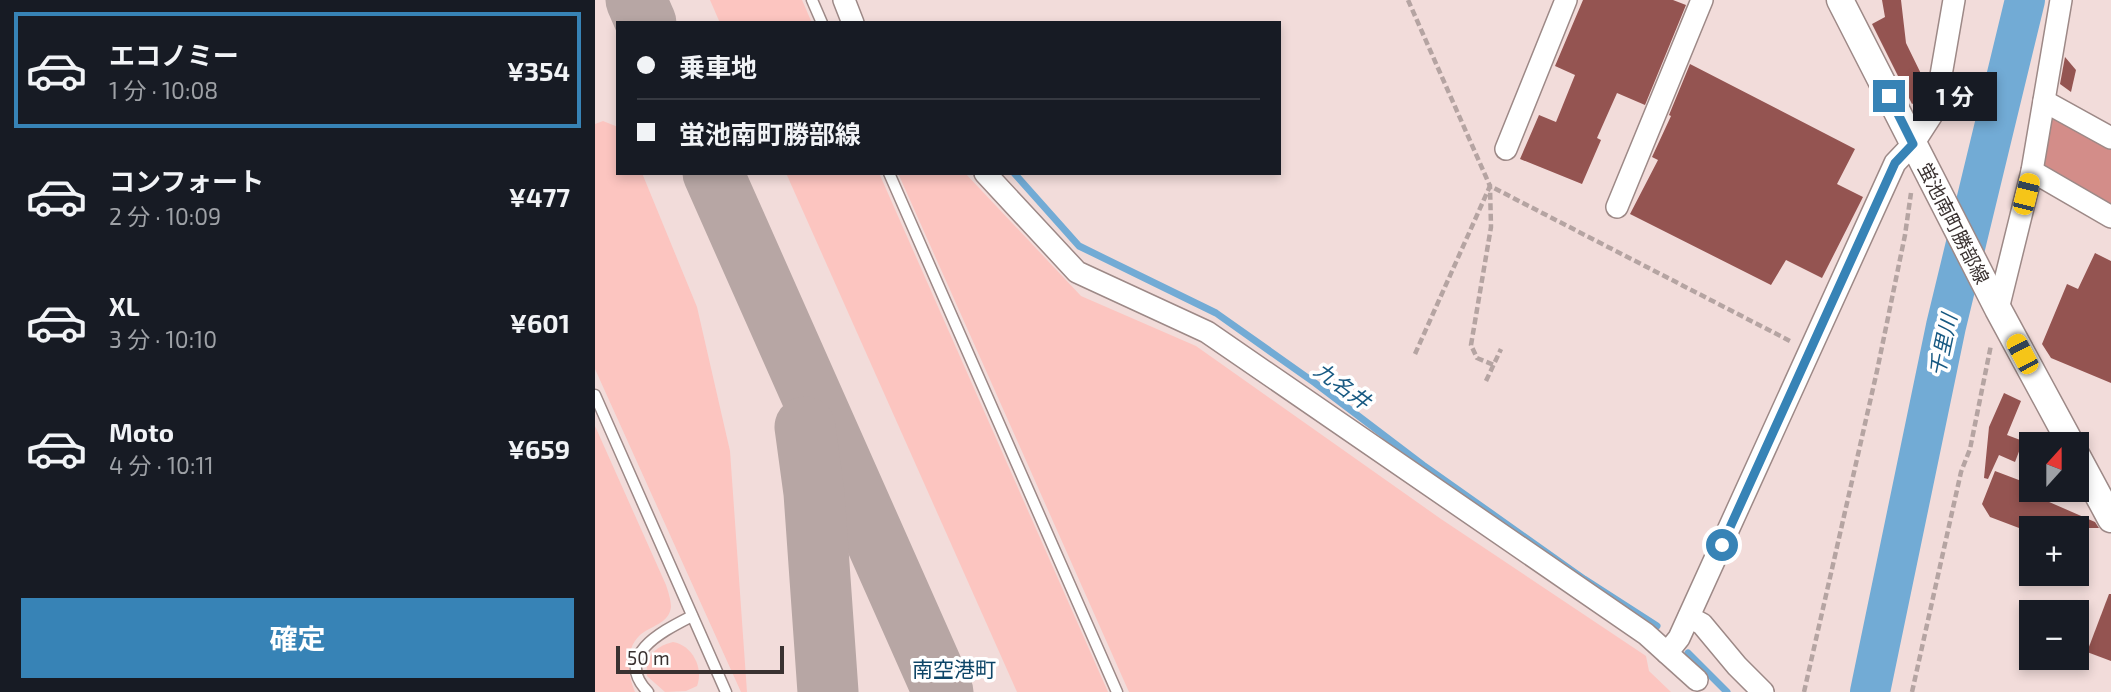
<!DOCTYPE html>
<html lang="ja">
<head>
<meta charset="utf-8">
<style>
  :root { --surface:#171b24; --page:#242831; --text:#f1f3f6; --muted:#9ea1a6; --line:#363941; --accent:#3783b6 }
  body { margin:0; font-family:"Exo 2","Noto Sans JP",sans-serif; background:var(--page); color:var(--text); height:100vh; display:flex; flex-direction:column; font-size:26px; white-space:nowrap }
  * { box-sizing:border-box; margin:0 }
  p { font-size:23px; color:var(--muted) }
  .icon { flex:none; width:38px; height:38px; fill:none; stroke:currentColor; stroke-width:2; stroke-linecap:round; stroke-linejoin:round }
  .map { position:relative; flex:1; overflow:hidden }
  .panel { display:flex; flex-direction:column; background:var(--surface); width:595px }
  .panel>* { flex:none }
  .guide { position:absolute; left:21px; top:21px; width:665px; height:154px; border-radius:0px; box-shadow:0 4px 10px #0003; display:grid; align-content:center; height:154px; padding:0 21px; background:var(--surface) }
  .needle { width:46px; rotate:21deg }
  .fabs { position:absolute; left:1424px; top:432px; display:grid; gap:14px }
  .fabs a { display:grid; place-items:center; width:70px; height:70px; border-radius:0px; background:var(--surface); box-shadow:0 4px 10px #0003; font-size:35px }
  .scale { position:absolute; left:21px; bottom:18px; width:168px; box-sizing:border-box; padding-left:7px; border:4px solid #3a3231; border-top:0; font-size:19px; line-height:24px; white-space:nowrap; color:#3a3231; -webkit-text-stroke:5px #fff; paint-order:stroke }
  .end { position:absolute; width:32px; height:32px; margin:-16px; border:9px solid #3783b6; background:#fff; box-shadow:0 0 0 4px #fff }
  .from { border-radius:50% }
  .bubble { position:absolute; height:49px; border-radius:0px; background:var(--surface); box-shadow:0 4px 10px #0003; font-size:23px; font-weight:700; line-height:49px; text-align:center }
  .car { position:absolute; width:21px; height:42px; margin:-21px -10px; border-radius:9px; box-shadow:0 0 5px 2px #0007; background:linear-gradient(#f5c518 24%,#345 0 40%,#f5c518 0 76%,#345 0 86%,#f5c518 0) }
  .guide b { display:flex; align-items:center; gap:24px; height:66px; font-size:26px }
  .guide b+b { border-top:2px solid var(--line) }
  .guide i { width:18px; height:18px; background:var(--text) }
  ul { padding:12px 0 0; list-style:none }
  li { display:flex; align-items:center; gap:21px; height:116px; margin:0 14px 10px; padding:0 7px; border:4px solid transparent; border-radius:0px }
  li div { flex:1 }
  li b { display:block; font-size:26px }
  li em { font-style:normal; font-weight:700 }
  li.current { border-color:var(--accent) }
  li>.icon { width:63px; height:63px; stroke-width:1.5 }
  .cta { display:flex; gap:14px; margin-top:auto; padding:14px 21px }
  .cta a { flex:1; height:80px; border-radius:0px; background:var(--accent); color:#fff; font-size:28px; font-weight:700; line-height:80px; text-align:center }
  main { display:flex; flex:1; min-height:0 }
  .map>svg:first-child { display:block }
  .green { fill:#fcc5c0 }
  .forest { fill:#d38d89 }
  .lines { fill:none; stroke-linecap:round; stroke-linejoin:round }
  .stream { stroke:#72abd5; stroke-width:7 }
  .river { stroke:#72abd5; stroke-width:40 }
  .taxiway { stroke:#b7a6a4; stroke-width:61 }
  .building { fill:#945451 }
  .service-casing { stroke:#9d8987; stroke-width:13 }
  .minor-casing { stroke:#9d8987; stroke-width:24 }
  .tertiary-casing { stroke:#9d8987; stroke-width:29 }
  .path { stroke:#b5a4a2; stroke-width:4.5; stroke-dasharray:7 3.5; stroke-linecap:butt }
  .service { stroke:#fff; stroke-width:10 }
  .minor { stroke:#fff; stroke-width:21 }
  .tertiary { stroke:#fff; stroke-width:26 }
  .route { stroke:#3783b6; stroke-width:9 }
  .labels { text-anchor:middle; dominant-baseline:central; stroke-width:7; stroke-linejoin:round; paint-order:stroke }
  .street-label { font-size:19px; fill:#3a3231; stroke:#fff }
  .water-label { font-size:21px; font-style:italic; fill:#175982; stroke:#fff }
  .neighbourhood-label { font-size:21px; fill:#0d4567; stroke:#fff }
</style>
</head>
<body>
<main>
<section class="panel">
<ul>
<li class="current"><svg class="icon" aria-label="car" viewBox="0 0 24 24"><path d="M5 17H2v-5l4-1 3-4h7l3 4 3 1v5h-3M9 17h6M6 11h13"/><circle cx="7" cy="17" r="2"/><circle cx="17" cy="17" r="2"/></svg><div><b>エコノミー</b><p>1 分 · 10:08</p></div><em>¥354</em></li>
<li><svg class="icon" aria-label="car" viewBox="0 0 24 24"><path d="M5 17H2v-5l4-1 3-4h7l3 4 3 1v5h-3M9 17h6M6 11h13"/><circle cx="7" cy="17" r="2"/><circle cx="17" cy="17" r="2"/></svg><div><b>コンフォート</b><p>2 分 · 10:09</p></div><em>¥477</em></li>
<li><svg class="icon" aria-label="car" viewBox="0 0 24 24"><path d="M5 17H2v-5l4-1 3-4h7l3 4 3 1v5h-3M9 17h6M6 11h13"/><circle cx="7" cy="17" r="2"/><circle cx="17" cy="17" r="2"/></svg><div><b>XL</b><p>3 分 · 10:10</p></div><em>¥601</em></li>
<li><svg class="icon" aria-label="car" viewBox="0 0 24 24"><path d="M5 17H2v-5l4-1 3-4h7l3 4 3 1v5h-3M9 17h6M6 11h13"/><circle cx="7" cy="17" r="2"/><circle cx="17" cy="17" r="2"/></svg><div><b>Moto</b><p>4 分 · 10:11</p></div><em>¥659</em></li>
</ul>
<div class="cta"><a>確定</a></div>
</section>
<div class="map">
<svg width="1516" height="692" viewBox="0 0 1516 692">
  <rect width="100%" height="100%" fill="#f2dcda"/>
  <g class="green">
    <path d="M115 0H207L217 23H125Z"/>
    <path d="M8 121 23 127V173H47L102 307 135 451 152 692H146L0 369V124Z"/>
    <path d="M191 173H284L513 692H422Z"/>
    <path d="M303 173H370L486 296 601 346 846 519 1051 656 1054 671 1076 692H534Z"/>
    <path d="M0 426 71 585C73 591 76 600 76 607 74 624 55 626 45 635 29 650 33 675 40 692H0Z"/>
    <path d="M78 642C97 645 109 668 102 686L91 691 70 692 52 676C50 657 59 647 78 642Z"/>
  </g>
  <path class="forest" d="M1453 110 1516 144V205L1443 167Z"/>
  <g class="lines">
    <g class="stream">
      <path d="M419 173 484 246 621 313 720 383 828 465 989 579 1062 626"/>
      <path d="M1093 653 1132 692"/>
    </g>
    <path class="river" d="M1275 692 1351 326 1430 0"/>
    <g class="taxiway">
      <path d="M41 0 51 23"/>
      <path d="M118 173 348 692"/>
      <path d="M210 427 219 493 233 692"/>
    </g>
  </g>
  <g class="building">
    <path d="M988 0H1078L1091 5 1050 105 1022 93 1002 138 1006 140 987 184 925 159 944 115 961 122 980 75 960 66Z"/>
    <path d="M1287 0H1306L1311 43 1331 84 1329 98 1317 104 1277 24 1290 17Z"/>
    <path d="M1470 57 1481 70 1476 92 1465 84Z"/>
    <path d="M1095 64 1260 149 1242 184 1268 197 1227 278 1191 260 1176 285 1035 214 1063 160 1057 157 1076 116 1074 115Z"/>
    <path d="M1500 253 1516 261V383L1456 358 1447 344 1472 284 1483 289Z"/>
    <path d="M1409 393 1426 401 1412 435 1428 441 1420 462 1404 455 1393 479 1389 478 1394 427Z"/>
    <path d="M1400 471 1437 485V490H1449L1445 498 1500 522 1504 528H1433L1432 531 1395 517 1387 504Z"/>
    <path d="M1514 594H1516V661L1492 652Z"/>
  </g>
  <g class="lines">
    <g class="service-casing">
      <g id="service">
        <path d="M217 0 227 23"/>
        <path d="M294 173 522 692"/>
        <path d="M0 395 131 692"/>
        <path d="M53 692C17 655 70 630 97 616"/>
      </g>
    </g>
    <g class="minor-casing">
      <g id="minor">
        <path d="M249 0 258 23"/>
        <path d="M1449 101 1516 138"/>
        <path d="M911 149 971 0"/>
        <path d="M1437 171 1516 217"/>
        <path d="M390 173 482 272 612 332 1051 634 1072 653 1084 638 1300 163 1318 144 1340 110 1359 0"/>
        <path d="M1022 207 1107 0"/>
        <path d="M1403 309 1437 171 1466 0"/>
        <path d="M1094 617 1107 624 1142 666 1168 692"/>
        <path d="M1072 653 1102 680"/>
      </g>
    </g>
    <g class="tertiary-casing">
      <g id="tertiary">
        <path d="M1245 0 1403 309 1476 444"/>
        <path d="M1482 456 1516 519"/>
      </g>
    </g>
    <g class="path">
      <path d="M813 0 895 186 896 227 876 345 882 358 899 365"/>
      <path d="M820 354 895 186 1197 342"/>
      <path d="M891 381 906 349"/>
      <path d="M1209 692 1282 371 1310 235 1316 193"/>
      <path d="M1317 692 1366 472 1375 449 1396 345"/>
    </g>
    <use href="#service" class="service"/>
    <use href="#minor" class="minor"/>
    <use href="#tertiary" class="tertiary"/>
  </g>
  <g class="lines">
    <path class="route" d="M1127 545 1300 163 1318 144 1294 96"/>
  </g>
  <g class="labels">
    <g class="street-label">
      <text transform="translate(1359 223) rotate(63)">蛍池南町勝部線</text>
    </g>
    <g class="water-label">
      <text transform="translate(1347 345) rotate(-78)">千里川</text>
      <text transform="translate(748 385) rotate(36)">九名井</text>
    </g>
    <g class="neighbourhood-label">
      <text x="359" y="668">南空港町</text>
    </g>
  </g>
</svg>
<div class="fabs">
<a><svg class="needle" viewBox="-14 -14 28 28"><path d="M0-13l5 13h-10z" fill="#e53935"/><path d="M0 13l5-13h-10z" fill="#9ea1a6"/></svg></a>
<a>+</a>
<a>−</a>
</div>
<div class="scale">50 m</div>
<i class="end from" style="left:1127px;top:545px"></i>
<i class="end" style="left:1294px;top:96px"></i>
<div class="bubble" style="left:1318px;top:72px;width:84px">1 分</div>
<i class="car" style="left:1431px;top:194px;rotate:14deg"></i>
<i class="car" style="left:1427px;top:354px;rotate:332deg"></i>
<div class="guide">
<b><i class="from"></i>乗車地</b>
<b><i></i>蛍池南町勝部線</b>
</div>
</div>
</main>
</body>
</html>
